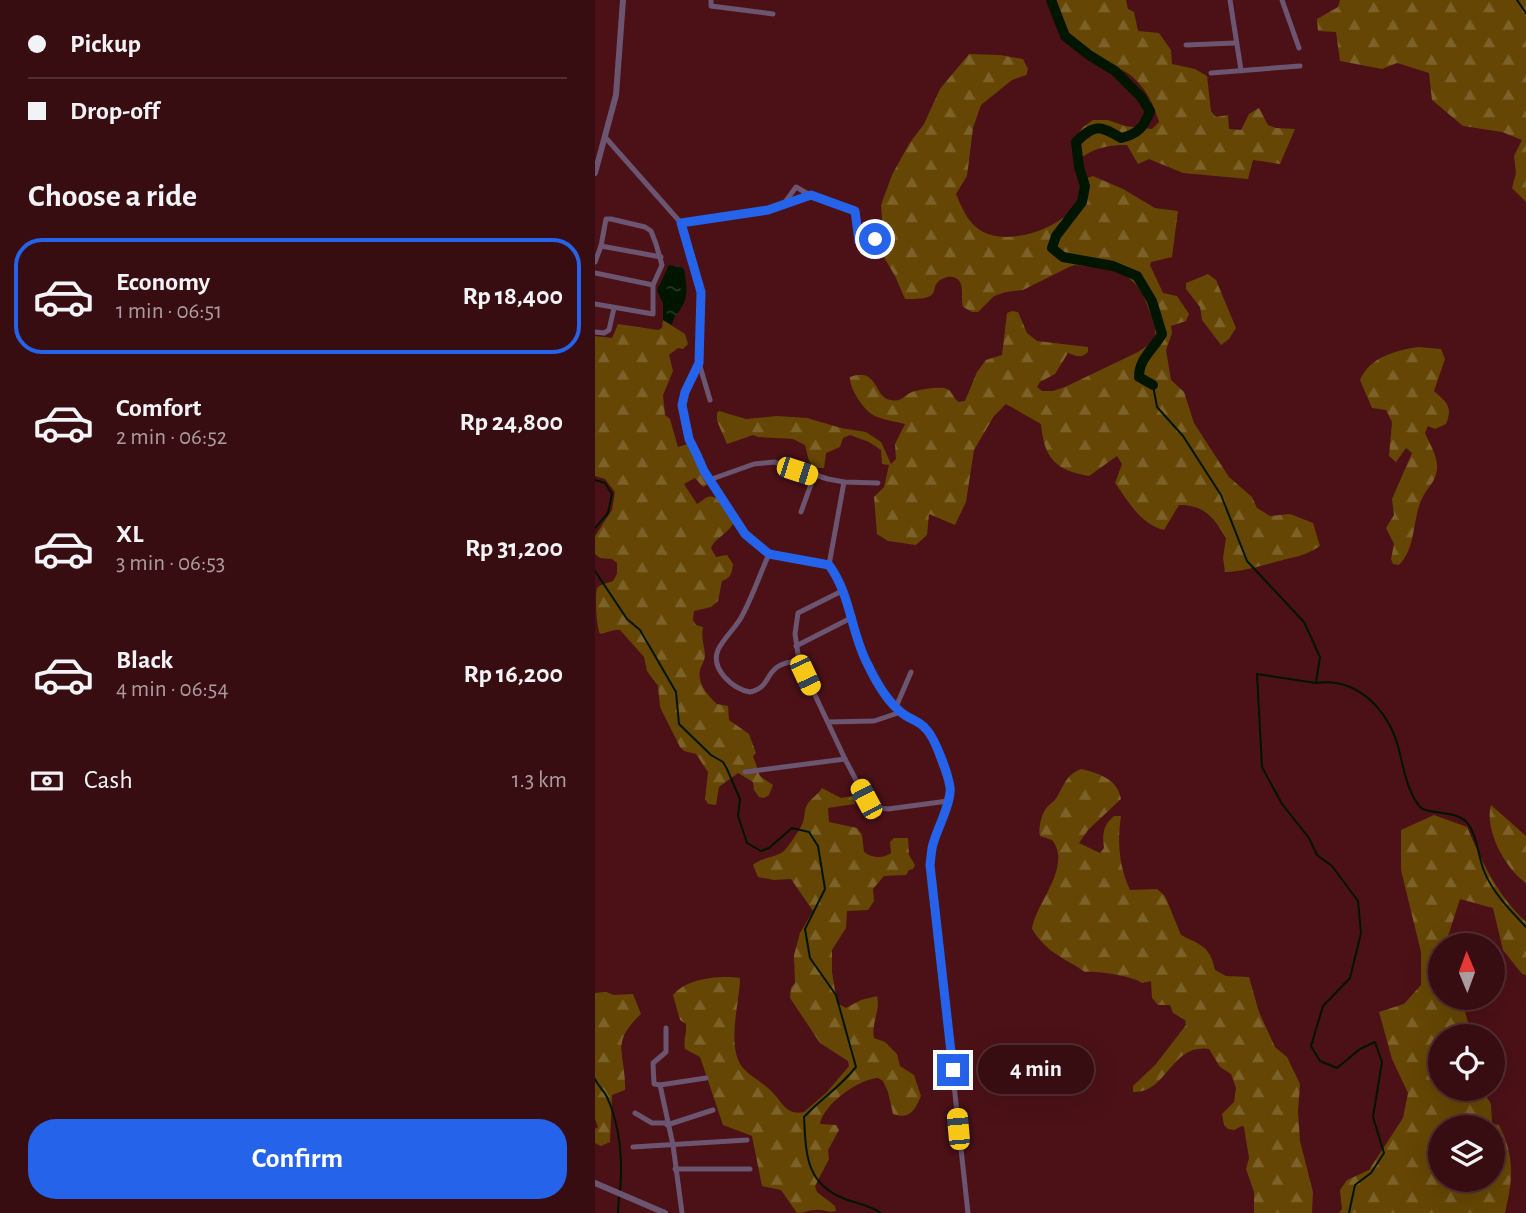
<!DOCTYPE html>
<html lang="en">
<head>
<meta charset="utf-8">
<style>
  :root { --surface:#380d11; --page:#3f161a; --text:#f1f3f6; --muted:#ab9c9f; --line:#522d31; --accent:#2563eb }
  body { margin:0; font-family:"Alegreya Sans",sans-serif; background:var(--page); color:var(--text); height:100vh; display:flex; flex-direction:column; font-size:26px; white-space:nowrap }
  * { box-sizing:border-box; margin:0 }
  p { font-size:23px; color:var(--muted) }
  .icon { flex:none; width:38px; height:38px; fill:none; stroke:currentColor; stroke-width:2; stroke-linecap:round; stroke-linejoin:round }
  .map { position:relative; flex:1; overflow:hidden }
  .details { display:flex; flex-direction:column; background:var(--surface); width:595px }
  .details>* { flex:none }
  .banner { display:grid; align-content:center; height:154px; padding:0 28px; background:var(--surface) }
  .needle { width:46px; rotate:359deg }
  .fabs { position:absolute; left:833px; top:933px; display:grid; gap:14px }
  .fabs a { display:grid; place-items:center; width:77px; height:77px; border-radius:50%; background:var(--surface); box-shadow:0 7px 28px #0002,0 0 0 2px var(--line); font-size:35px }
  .end { position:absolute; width:32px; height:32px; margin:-16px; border:9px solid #2563eb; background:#fff; box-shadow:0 0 0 4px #fff }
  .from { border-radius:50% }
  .bubble { position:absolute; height:49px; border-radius:24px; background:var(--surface); box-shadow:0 7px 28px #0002,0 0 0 2px var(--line); font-size:23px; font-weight:600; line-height:49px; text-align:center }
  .car { position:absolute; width:21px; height:42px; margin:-21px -10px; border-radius:9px; box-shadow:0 0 5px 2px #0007; background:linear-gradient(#f5c518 24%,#345 0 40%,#f5c518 0 76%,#345 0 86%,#f5c518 0) }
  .banner b { display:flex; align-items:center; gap:24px; height:66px; font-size:26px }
  .banner b+b { border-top:2px solid var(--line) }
  .banner i { width:18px; height:18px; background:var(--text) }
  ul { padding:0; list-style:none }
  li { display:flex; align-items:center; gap:21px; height:116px; margin:0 14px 10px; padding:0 14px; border:4px solid transparent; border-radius:28px }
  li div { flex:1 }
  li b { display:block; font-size:26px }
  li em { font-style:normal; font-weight:600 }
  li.on { border-color:var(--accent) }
  li>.icon { width:63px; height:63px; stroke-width:1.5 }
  h2 { padding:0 28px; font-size:32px; line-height:84px }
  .pay { display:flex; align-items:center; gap:18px; height:77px; padding:0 28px; font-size:26px }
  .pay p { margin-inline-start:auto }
  .button { display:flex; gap:14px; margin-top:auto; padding:14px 28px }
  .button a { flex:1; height:80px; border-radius:28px; background:var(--accent); color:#fff; font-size:28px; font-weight:600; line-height:80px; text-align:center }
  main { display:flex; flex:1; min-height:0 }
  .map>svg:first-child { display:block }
  .forest { fill:url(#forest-firs); fill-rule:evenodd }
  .water { fill:url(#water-ripples) }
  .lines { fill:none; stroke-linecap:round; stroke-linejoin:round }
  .stream { stroke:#001500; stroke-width:2 }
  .river { stroke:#001500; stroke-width:10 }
  .minor { stroke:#6b5571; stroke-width:5 }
  .tertiary { stroke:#6b5571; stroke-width:6 }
  .route { stroke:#2563eb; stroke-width:9 }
</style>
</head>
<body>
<main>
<section class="details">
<div class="banner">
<b><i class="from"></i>Pickup</b>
<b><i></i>Drop-off</b>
</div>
<h2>Choose a ride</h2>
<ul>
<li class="on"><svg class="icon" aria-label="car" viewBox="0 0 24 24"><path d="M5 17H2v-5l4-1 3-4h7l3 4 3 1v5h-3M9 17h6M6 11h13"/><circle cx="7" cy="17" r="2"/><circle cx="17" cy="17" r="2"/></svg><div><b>Economy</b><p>1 min · 06:51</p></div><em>Rp 18,400</em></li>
<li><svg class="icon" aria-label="car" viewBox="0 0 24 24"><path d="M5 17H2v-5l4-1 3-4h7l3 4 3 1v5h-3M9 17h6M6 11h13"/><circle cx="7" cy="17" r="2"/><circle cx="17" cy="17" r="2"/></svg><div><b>Comfort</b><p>2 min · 06:52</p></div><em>Rp 24,800</em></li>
<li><svg class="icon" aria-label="car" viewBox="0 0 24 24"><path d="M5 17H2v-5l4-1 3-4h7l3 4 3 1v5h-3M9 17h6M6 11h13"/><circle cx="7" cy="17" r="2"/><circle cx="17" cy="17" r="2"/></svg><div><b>XL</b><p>3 min · 06:53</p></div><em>Rp 31,200</em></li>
<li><svg class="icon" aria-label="car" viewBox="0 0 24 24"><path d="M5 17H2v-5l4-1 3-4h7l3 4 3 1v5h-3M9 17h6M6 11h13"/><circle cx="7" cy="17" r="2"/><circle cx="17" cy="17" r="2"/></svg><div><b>Black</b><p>4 min · 06:54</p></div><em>Rp 16,200</em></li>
</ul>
<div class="pay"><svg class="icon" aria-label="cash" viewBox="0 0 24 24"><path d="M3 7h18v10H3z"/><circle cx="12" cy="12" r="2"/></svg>Cash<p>1.3 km</p></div>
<div class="button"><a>Confirm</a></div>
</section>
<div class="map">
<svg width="931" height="1213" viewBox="0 0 931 1213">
  <defs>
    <pattern id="forest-firs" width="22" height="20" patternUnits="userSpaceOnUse" patternTransform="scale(1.75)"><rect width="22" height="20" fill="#654604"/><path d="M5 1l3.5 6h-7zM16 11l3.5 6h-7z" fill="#7c6129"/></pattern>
    <pattern id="water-ripples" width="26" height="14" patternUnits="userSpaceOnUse" patternTransform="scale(1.75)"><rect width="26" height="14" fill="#001500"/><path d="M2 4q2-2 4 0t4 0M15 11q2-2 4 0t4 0" fill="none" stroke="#263725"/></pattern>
  </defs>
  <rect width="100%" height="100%" fill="#4b1117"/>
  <g class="forest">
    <path d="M454 0H531L533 9 539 12 543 31 564 33 576 50 577 64 600 69 612 76 616 111 621 117 633 115 634 129 646 130 654 114 664 108 673 125 681 128 700 129 685 164 658 160 653 179 588 173 554 159 543 164 532 145C516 145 502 147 489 156L481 155V137L488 127 498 120H513L530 126 557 129 564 122C557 98 543 73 517 66 512 65 506 66 501 64 472 50 464 28 454 0Z"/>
    <path d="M745 0H931V202L917 188 921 173 919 156 927 140 907 132 868 126 837 100 834 73 802 63 787 69 745 61 741 32 723 31 722 19 743 7Z"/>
    <path d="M374 54 405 55 428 59 433 69 431 75 417 80 386 105 378 128 372 176 361 194C366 206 373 223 385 230 412 248 468 228 484 202 487 197 486 186 487 180L498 176 528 189 560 208 583 211 577 257 556 262 555 265 568 293 582 296 594 314 591 321 576 326 577 333 571 350 576 380 589 392 599 423 634 477 657 497 662 508 675 516 695 514 718 523 725 546C708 557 702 556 684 561 665 566 650 571 630 572L628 558 631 538C619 518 610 505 584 505L569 530C545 524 534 502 520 483L527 464 522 456 494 476C460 470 449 458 446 424L411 404 399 416 379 450 371 502 360 525 334 514 332 535 321 545 293 541 282 534 279 497 289 487 294 465 287 464 286 450 274 442 255 435 248 438 245 447 231 453 229 468H220L214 461 210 445 198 439 163 437 158 435 132 444 122 421V413L124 411 151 419 182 416 212 418 246 428 271 432 286 442 296 464 301 459 300 444 310 424C299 421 287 420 278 415 268 409 254 388 255 377 281 367 280 394 292 399 307 404 307 396 317 392 323 390 348 385 354 390 358 394 359 399 364 402L370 401 382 372 391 360 407 355 412 313 417 311 423 312 432 333 442 341 493 347V352C486 359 481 356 473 353L460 374 445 382 442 387 447 391H458L470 387 543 352 558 342C563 332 559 325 556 315 542 270 523 270 480 265L474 267 428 290 411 292 399 296 383 312H377L368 307C366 300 368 292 366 284 362 274 349 275 342 283 338 288 341 294 333 297 327 299 317 299 310 299L300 276 287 254 295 247 287 219 286 205 297 175 314 144 329 124 345 89Z"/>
    <path d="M613 274 621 280 641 328 634 339 626 345 607 320 605 307 591 289V283Z"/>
    <path d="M68 320 90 334 93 344 88 349 83 348 74 355 78 371 68 395 70 415 75 419 83 447 93 444 113 484 108 487 100 478 89 484 102 504C106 502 109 498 113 497 124 493 136 514 139 522 134 534 120 537 116 548L121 557 132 555 138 564C137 573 136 578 127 581L123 601 116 607 99 611 98 620 101 625 108 627C106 638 109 644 110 655 110 661 106 665 105 670 102 683 113 696 122 704L133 706 134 720 154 734 161 753 158 756 165 776 178 785 174 795 169 798 164 797 159 790 158 782 143 773 124 787 121 805 113 804 110 799 113 772 101 754 89 751 85 747 65 707 63 686 52 671 49 657 25 630H20L5 634C1 625 0 596 2 588 5 584 13 583 18 581L22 574V563L17 559 5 558 0 554V536L17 510 20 492 10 479 0 476V336L17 338 23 324 63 330 67 328Z"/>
    <path d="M823 347 846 349 850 359 839 391C852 403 858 406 851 424L840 429 833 426 830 433C835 445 843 456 842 469 841 480 835 485 830 493 816 515 823 546 804 565L798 564 796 559 799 544 791 528 799 515 797 499 817 453 811 448 801 462 794 456 797 422 791 410 777 408 765 380C775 357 799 351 823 347Z"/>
    <path d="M486 769C503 773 523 779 526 799L493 830 484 843 505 853 509 848C507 835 508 825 519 816H526C522 842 524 866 535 890L562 889 570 896 586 935C606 945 615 946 620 970L631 976 654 977 664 1012 680 1047 692 1057 705 1084 703 1111 705 1141 718 1192 717 1213H659V1192L651 1169 654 1158 649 1127 647 1126 639 1130 633 1129 629 1125 627 1114 639 1102 641 1088 636 1074 625 1067 614 1049C576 1043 572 1094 538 1092V1086L561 1064 591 1025 590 1020 578 1013 575 1005H563L557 998 556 981 547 983C537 976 503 971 490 972 468 957 453 954 437 929 440 904 478 866 457 840L445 836C443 830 446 816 450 810 453 805 459 802 462 797 469 785 471 775 486 769Z"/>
    <path d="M227 788 246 798 258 796 260 798V804L233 808 234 822 262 828 267 835 269 852C277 858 288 859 296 853L295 842 299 838H313L314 855 320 865 318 869 314 870 311 875 289 876 278 889 279 901 273 910 252 911 251 928 237 950V972L242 1003 251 1008 266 1000 282 996C286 1010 276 1023 279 1038L290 1042 302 1054 305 1066 319 1075 326 1096C320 1110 315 1120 298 1114L293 1092 288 1081 283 1078C263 1079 228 1105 225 1124L241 1125 244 1130 233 1150 234 1159 220 1186 222 1192 240 1206 241 1211C233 1213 232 1210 224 1210 217 1209 210 1213 202 1213L186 1190 167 1186 157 1136 128 1125 105 1057 90 1049C88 1039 92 1033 91 1024L85 1020 78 995C92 978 125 975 145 978 145 1002 130 1049 149 1069 157 1078 170 1083 179 1094 188 1104 193 1116 209 1112L232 1092 254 1066 253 1061 225 1043 195 998 196 988 200 983 199 955 205 933 218 911 196 879 179 880 163 877 158 865C167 857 180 858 189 851 193 847 207 827 208 822 210 817 209 810 212 805 215 799 223 795 227 788Z"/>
    <path d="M896 805 931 836V883C910 869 889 829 896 805Z"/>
    <path d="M839 815 872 827C887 862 902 895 931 922V975L927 974 908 950 898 908 865 899 853 936 854 945H845V998H866L877 1036H845V1088L887 1089 896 1104 897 1124 904 1125C920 1157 918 1179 910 1213H744L747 1209 745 1190 752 1180 774 1170 808 1118 813 1093 797 1059 784 1012 809 1004 826 985V952L806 870V830ZM845 1127H898V1180H845Z"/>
    <path d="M11 992 19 995 38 994 46 1014C14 1044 31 1052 30 1090L17 1095 15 1142 6 1146 0 1143V1129L3 1127 0 1119V993Z"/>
  </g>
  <path class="water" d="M74 265 84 266 89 269C91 281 94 294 88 305 84 313 78 316 77 325L68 320V304L62 290Z"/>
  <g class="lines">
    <g class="stream">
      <path d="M922 0 931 13"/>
      <path d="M558 385 562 407 588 436 626 495 652 561 709 622 725 657 721 683 662 674 667 767 687 804 714 838 722 855 737 866 763 901 766 933 755 978 728 1006 716 1046 725 1061 742 1068 765 1049 780 1042 787 1062 778 1117 789 1153 776 1173 760 1185 754 1213"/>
      <path d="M0 480 10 483 17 494 13 513 0 528"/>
      <path d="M0 571 32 619 45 630 81 692 84 724 116 755 128 762 132 769 145 799 143 816 152 843 166 851 174 848 197 828 214 832 223 846 230 889 210 929 215 958 241 995 261 1067C244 1088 227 1098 209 1117 211 1153 210 1184 250 1199 261 1203 276 1206 286 1213"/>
      <path d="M721 683C762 677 792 709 803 746 808 765 812 792 825 807 834 816 862 808 874 825 883 839 883 856 889 871 898 893 915 910 931 927"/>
      <path d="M0 1079C3 1086 9 1091 12 1097 25 1125 28 1161 25 1191"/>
      <path d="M23 1213 24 1197"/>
    </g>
    <path class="river" d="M456 0 470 36 494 55 520 71 546 97 555 111C549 127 543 134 526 138 504 125 500 124 481 142L484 167 490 186 487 202 461 236 457 248 468 257 518 266 542 276 557 301 567 334C558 350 544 358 544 377L558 385"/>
    <g class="minor">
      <path d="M116 0V6L178 14"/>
      <path d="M635 0 646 70"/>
      <path d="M687 0 704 48"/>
      <path d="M591 45 640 43"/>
      <path d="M616 73 705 66"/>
      <path d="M10 137 86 223 93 252 105 284 104 363 90 392 87 405 94 439 109 472 151 534 174 554 234 565 249 482"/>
      <path d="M188 205 201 187 215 195"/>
      <path d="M86 223 173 210 216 195 260 211 264 241 266 243 280 239"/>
      <path d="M6 246 66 257"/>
      <path d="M0 262 6 246 11 219H16L50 227 56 231 61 244 67 265 58 285V314L0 304"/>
      <path d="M0 273 58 285"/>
      <path d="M0 332 9 333 14 330 19 308"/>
      <path d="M104 363 115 400"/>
      <path d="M114 480 159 464 179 462 233 479 249 482 283 483"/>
      <path d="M206 512 219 476"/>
      <path d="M174 554C165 574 158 595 148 614 142 627 129 637 123 650 115 669 138 689 155 692 180 687 166 663 204 661"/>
      <path d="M234 565 247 591 203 613 200 634 204 661 250 759 271 799 278 807 293 809 353 801"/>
      <path d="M247 591 271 663 287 689 306 712 329 726 335 734 355 788V796L337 848 335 865 373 1213"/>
      <path d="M201 646 258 617"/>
      <path d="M301 707 316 672"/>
      <path d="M233 722 279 721 306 712"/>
      <path d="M150 772 250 759"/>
      <path d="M71 1028V1052L58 1063 59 1084 65 1085 78 1145 87 1213"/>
      <path d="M65 1085 111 1078"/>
      <path d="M40 1113 57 1123H72"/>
      <path d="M72 1125 118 1110"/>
      <path d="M38 1147 152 1140"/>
      <path d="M80 1169H155"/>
    </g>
    <g class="tertiary">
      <path d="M0 173 21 95 28 0"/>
      <path d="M0 1183 70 1213"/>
    </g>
  </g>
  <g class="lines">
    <path class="route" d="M280 239 266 243 264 241 260 211 216 195 173 210 86 223 106 292 104 363 90 392 87 405 94 439 102 455 109 471 150 534 174 554 234 565C256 595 256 634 273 665 281 682 293 702 307 713 314 719 324 721 330 728 340 737 353 774 355 787 357 802 342 829 338 844 336 851 336 858 335 865L358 1070"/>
  </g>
</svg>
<div class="fabs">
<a><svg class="needle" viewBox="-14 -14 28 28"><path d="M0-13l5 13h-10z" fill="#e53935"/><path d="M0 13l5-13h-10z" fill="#ab9c9f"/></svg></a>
<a><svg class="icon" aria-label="locate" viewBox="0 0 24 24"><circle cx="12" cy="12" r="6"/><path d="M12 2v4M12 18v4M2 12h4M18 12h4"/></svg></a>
<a><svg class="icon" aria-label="layers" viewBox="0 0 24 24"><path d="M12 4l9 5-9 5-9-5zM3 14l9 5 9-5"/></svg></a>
</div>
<i class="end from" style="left:280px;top:239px"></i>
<i class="end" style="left:358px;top:1070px"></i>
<div class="bubble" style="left:383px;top:1045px;width:116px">4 min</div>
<i class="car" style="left:202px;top:471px;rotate:108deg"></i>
<i class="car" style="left:210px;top:675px;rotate:155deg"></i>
<i class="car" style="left:271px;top:799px;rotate:332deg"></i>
<i class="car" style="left:363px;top:1129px;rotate:355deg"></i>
</div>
</main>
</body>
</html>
